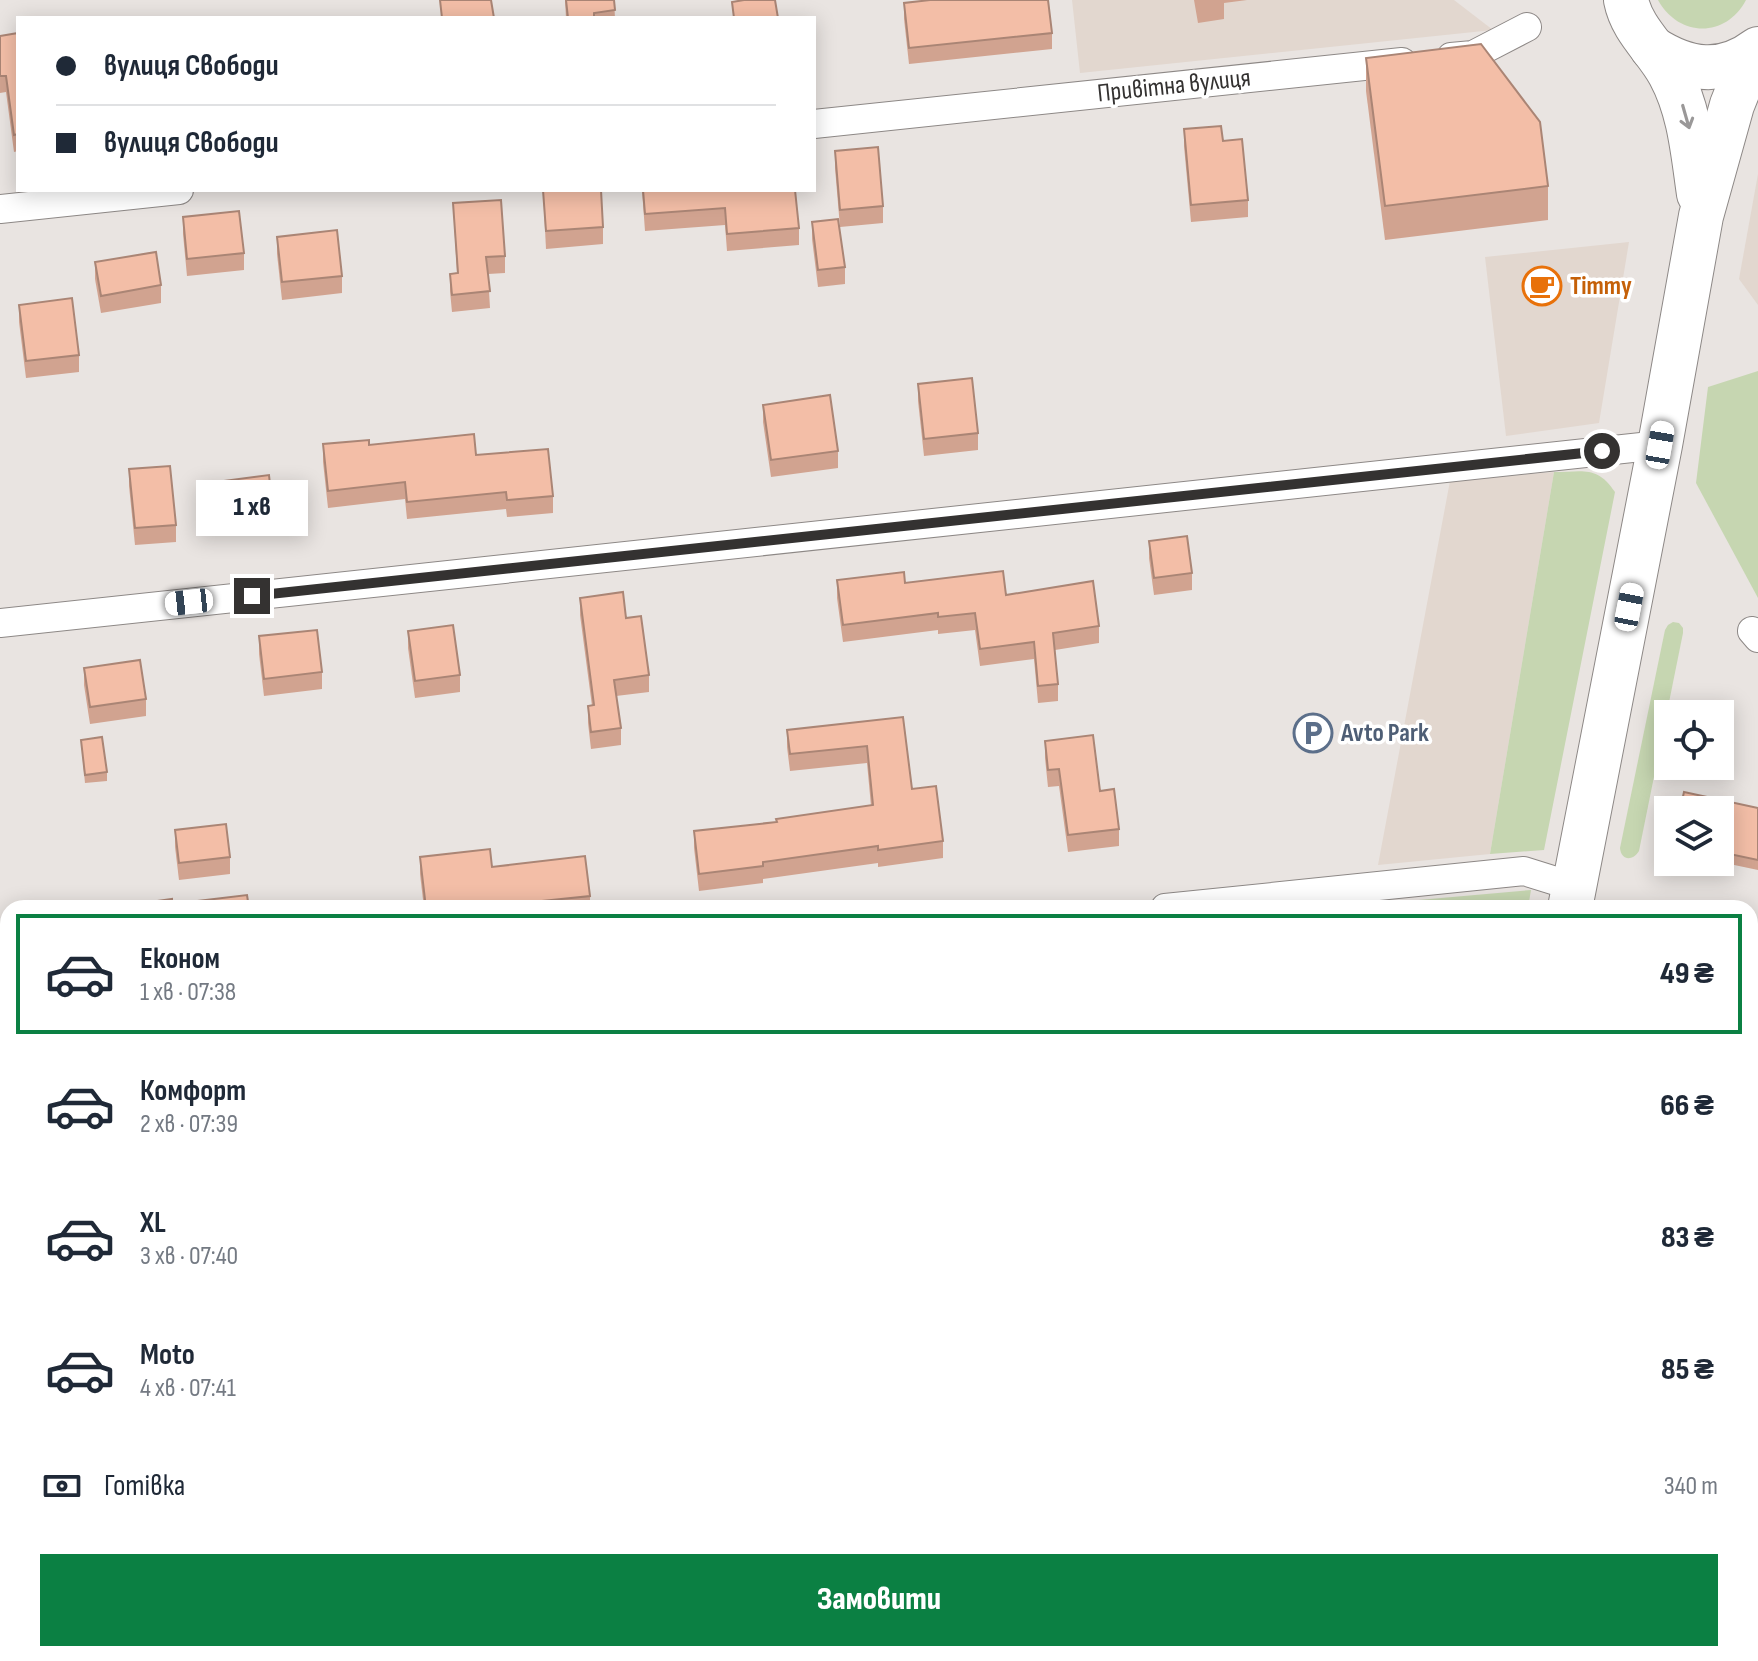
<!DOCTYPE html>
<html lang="uk">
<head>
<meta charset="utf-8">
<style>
  :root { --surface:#fff; --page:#f6f6f7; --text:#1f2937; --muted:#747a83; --line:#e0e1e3; --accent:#0b8043 }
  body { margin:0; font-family:"Sofia Sans Condensed",sans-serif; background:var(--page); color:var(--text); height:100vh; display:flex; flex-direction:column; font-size:30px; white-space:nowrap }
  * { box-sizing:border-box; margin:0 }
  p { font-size:26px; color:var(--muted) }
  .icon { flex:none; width:44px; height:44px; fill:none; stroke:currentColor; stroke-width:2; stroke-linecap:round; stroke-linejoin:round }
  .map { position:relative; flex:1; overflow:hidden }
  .sheet { position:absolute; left:0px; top:900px; width:1758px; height:762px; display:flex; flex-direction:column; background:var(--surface); border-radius:24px 24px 0 0; box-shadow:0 4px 20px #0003 }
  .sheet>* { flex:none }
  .hud { position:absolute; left:16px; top:16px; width:800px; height:176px; border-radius:0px; box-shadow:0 4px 20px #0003; display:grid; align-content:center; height:176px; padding:0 40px; background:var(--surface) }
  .buttons { position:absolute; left:1654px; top:700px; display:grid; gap:16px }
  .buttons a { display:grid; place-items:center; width:80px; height:80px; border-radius:0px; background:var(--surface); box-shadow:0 4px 20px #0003; font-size:40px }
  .end { position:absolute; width:36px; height:36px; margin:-18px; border:10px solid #343231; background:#fff; box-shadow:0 0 0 4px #fff }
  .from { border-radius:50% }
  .bubble { position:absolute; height:56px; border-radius:0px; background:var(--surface); box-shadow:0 4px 20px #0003; font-size:26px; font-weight:800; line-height:56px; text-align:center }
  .car { position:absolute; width:24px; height:48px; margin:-24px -12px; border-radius:10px; box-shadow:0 0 6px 2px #0007; background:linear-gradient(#fff 24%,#345 0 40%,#fff 0 76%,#345 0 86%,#fff 0) }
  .hud b { display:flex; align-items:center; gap:28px; height:76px; font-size:30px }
  .hud b+b { border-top:2px solid var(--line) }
  .hud i { width:20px; height:20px; background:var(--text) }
  ul { padding:14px 0 0; list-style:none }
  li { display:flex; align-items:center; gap:24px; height:120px; margin:0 16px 12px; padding:0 24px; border:4px solid transparent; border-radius:0px }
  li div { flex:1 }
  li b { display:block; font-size:30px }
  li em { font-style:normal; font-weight:800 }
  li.on { border-color:var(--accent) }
  li>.icon { width:72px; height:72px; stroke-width:1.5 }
  .pay { display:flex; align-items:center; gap:20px; height:88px; padding:0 40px; font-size:30px }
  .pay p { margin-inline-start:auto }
  .cta { display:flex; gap:16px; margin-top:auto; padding:16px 40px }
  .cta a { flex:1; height:92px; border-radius:0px; background:var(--accent); color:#fff; font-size:32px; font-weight:800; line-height:92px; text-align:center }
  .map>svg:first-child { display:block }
  .built { fill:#e2d7cf }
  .green { fill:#c6d6b1 }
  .forest { fill:#9db080 }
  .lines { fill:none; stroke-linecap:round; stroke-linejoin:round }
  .street-casing { stroke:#8d8886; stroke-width:30 }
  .primary-casing { stroke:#8d8886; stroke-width:46 }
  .street { stroke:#fff; stroke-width:28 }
  .primary { stroke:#fff; stroke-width:44 }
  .wall { fill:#d1a390 }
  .building { fill:#f3bea7; stroke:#aa8575; stroke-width:2 }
  .oneway { stroke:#9a9898 }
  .route { stroke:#343231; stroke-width:10 }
  .labels { text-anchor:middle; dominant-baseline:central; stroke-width:7; stroke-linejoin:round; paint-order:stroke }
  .street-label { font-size:26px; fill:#343231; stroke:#fff }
  .food-label { font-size:26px; font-weight:bold; fill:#c56008; stroke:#fff; text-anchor:start }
  .service-label { font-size:26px; font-weight:bold; fill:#4e5e75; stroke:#fff; text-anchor:start }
</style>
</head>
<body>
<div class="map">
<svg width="1758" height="1661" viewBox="0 0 1758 1661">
  <rect width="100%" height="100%" fill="#e9e4e1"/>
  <g class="built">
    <path d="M1072 0H1454L1493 30 1080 73Z"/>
    <path d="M1758 174V305L1739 279Z"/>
    <path d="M1629 242 1599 423 1506 436 1485 257Z"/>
    <path d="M1554 472 1490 854 1378 865 1450 481Z"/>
  </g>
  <g class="green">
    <path d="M1658 0H1746C1726 38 1679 38 1658 0Z"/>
    <path d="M1758 371V598L1696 483 1708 387Z"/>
    <path d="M1554 472C1583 472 1597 465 1615 492L1544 850 1490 854Z"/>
    <path d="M1673 622 1679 623 1683 628V633L1639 851C1632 862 1621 860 1620 848L1665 630 1668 625Z"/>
    <path d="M1531 890 1528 908H1328Z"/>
    <path d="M1758 1081V1243L1750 1245V1083Z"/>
    <path d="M1758 1265V1612L1750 1614V1267Z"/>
    <path d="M1105 1654H1399L1398 1661H1106Z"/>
    <path d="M1468 1654H1567C1535 1661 1498 1661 1468 1654Z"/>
  </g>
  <path class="forest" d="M1758 1029V1081L1750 1083V1033Z"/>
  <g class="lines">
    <g class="street-casing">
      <g id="street">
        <path d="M1451 57 1473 55 1527 27"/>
        <path d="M814 124 1402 62"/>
        <path d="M0 209 179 190"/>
        <path d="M0 623 1660 445"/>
        <path d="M1752 631 1758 638"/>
        <path d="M1165 908 1524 871 1575 887"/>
        <path d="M0 1027 8 1026"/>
        <path d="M1750 1256 1758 1254"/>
        <path d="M0 1430 8 1429"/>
        <path d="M1750 1631 1758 1629"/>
        <path d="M1609 1661 1641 1654"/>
      </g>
    </g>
    <g class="primary-casing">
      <g id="primary">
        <path d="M1626 0C1632 30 1656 48 1670 74 1690 111 1693 153 1699 194"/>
        <path d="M1652 48C1688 71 1722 76 1758 49"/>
        <path d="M1570 908 1660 445 1701 216 1732 105 1744 75 1758 52"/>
        <path d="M1421 1661 1422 1654"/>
      </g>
    </g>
    <use href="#street" class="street"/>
    <use href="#primary" class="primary"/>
  </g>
  <g class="wall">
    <path d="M565 0H614L615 18H566Z"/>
    <path d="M1194 0H1247L1224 3V19L1198 23Z"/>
    <path d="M904 3 1052 33V49L909 64 904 19Z"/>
    <path d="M18 33V151L14 152 6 92 0 93V36Z"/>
    <path d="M1366 58 1548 186V220L1385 240 1366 91Z"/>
    <path d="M1184 129 1223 141 1248 200V217L1191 222 1184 146Z"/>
    <path d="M835 151 883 206V223L840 227 835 168Z"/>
    <path d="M543 190 603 227V244L546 249Z"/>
    <path d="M642 190H795L799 228V245L727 251 725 225 645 231Z"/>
    <path d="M453 203 505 256V273L488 274 490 308 452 312 450 291V274L457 273Z"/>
    <path d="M183 217 244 253V270L187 276 183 234Z"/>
    <path d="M812 222 845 267V284L818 287 812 239Z"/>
    <path d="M277 237 342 276V293L282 300 277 254Z"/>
    <path d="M95 262 161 285V303L101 313 95 279Z"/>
    <path d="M19 305 79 355V372L26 378 19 322Z"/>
    <path d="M918 384 978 433V450L924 456 918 401Z"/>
    <path d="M763 405 838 451V468L771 477 763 422Z"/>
    <path d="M323 444 369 445 476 455 553 496V513L507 517 506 509 407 519 405 499 328 508 323 462Z"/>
    <path d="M129 469 176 525V542L135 545 129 486Z"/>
    <path d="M223 481 273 513V530L228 535 223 498Z"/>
    <path d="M1149 541 1192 573V590L1154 595 1149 558Z"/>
    <path d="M837 580 905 583 1006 595 1099 626V643L1055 650 1058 684V701L1038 703 1034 659 980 666 975 630 938 634V630L843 642 837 598Z"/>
    <path d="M580 598 626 618 649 675V692L616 696 621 728V745L591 749 588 723V706H592L580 615Z"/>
    <path d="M408 631 460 675V692L415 698 408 648Z"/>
    <path d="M259 636 322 672V689L264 696 259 654Z"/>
    <path d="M84 668 146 699V716L90 724 84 685Z"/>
    <path d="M903 717 912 789 943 841V858L878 867V863L763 879V883L699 891 694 848V831L776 822 871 806 867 763 790 771 787 747V730Z"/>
    <path d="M81 740 107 772V781L85 783Z"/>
    <path d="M1045 741 1100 791 1119 829V846L1068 852 1059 786 1048 787 1045 758Z"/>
    <path d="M1758 808V870L1720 862V810Z"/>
    <path d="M175 830 230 857V874L179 880 175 847Z"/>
    <path d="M420 857 492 867 590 896V908H424L420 874Z"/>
    <path d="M8 1301V1364L0 1365V1302Z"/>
    <path d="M8 1479V1553L0 1554V1480Z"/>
    <rect x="746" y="1654" width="333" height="7"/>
  </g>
  <g class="building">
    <path d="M440 0H491L494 18H442Z"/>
    <path d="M566 0H614L615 10 594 13V18H568Z"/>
    <path d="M744 0H775L778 18H734L732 2Z"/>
    <path d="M930 0H1048L1052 33 909 48 904 3Z"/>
    <path d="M18 33V134L14 135 6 76H0V36Z"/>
    <path d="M1481 44 1540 122 1548 186 1385 206 1366 58Z"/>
    <path d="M1221 126 1223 141 1242 139 1248 200 1191 205 1184 129Z"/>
    <path d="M878 147 883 206 840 210 835 151Z"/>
    <path d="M543 190H601L603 227 546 231Z"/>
    <path d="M643 190H795L799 228 727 234 725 208 645 214Z"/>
    <path d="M501 200 505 256 486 257 490 291 452 295 450 274 458 273 453 203Z"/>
    <path d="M239 211 244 253 187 259 183 217Z"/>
    <path d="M838 219 845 267 818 270 812 222Z"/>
    <path d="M337 230 342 276 282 282 277 237Z"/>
    <path d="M156 252 161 285 101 296 95 262Z"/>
    <path d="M72 298 79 355 26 361 19 305Z"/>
    <path d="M972 378 978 433 924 439 918 384Z"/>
    <path d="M830 395 838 451 771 460 763 405Z"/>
    <path d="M474 434 476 455 548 449 553 496 507 500 506 492 407 502 405 482 328 491 323 444 369 440V445Z"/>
    <path d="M170 466 176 525 135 528 129 469Z"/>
    <path d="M269 475 273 513 228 518 223 481Z"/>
    <path d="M1187 536 1192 573 1154 578 1149 541Z"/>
    <path d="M1003 571 1006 595 1093 581 1099 626 1053 633 1058 684 1038 686 1034 642 980 649 975 613 938 617V613L843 625 837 580 904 572 905 583Z"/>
    <path d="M623 592 626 618 641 616 649 675 614 680 621 728 591 732 588 706 594 705 580 598Z"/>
    <path d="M453 625 460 675 415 681 408 631Z"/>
    <path d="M317 630 322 672 264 679 259 636Z"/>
    <path d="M140 660 146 699 90 707 84 668Z"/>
    <path d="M903 717 912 789 936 786 943 841 878 850V846L763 862V866L699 874 694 831 777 822 776 819 873 805 867 746 790 754 787 730Z"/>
    <path d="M1093 735 1100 791 1114 789 1119 829 1068 835 1059 769 1048 770 1045 741Z"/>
    <path d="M102 737 107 772 85 775 81 740Z"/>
    <path d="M1684 792 1758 808V860L1720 852V810H1680Z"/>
    <path d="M226 824 230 857 179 863 175 830Z"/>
    <path d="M490 849 492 867 585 856 590 896 473 908H426L420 857Z"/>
    <path d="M247 895 249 908H121V906L172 899V904Z"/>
    <path d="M8 1301V1347L0 1348V1302Z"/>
    <path d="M8 1479V1536L0 1537V1480Z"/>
    <path d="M662 1654H684L685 1661H603Z"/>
    <path d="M747 1654H1055L999 1661H748Z"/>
  </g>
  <defs><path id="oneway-shaft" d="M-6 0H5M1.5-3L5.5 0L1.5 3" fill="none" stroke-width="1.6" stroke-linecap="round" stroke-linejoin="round" transform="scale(2)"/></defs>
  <use class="oneway" href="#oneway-shaft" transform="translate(1686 117) rotate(74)"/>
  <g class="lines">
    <path class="route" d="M252 596 1602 451"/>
  </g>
  <defs>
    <g id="cafe-ring" transform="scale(2)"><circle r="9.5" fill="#fff" stroke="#e8710a" stroke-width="1.5"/><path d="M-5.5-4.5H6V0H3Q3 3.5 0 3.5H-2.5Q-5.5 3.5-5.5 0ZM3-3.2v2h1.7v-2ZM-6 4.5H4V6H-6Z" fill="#e8710a"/></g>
    <g id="parking-ring" transform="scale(2)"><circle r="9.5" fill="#fff" stroke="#5c6f8a" stroke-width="1.5"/><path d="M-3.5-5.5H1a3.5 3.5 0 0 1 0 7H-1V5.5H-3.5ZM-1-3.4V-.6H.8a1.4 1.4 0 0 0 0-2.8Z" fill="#5c6f8a"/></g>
  </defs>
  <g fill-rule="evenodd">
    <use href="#cafe-ring" x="1542" y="286"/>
    <use href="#parking-ring" x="1313" y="733"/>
  </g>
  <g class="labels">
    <g class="street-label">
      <text transform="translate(1174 86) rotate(-6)">Привітна вулиця</text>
    </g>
    <g class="food-label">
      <text x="1570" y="286">Timmy</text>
    </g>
    <g class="service-label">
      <text x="1341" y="733">Avto Park</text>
    </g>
  </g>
</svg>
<div class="buttons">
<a><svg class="icon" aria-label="locate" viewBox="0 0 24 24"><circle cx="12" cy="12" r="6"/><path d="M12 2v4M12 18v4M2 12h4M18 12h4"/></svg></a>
<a><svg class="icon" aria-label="layers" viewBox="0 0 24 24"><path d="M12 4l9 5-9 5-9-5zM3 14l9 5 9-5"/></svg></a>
</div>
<i class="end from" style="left:1602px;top:451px"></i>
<i class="end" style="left:252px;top:596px"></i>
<div class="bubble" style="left:196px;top:480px;width:112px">1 хв</div>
<i class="car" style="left:1660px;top:445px;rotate:10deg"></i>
<i class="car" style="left:189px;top:602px;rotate:264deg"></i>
<i class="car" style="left:1629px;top:607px;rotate:11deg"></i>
<div class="hud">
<b><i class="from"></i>вулиця Свободи</b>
<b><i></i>вулиця Свободи</b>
</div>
<section class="sheet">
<ul>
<li class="on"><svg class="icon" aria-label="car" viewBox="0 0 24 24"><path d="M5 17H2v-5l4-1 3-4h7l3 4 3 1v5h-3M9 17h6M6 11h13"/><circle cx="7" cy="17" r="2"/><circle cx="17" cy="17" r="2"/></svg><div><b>Економ</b><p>1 хв · 07:38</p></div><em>49 ₴</em></li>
<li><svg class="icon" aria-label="car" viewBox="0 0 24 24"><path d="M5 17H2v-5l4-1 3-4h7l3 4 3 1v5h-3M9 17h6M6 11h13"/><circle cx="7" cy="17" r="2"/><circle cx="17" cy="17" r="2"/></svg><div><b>Комфорт</b><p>2 хв · 07:39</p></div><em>66 ₴</em></li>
<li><svg class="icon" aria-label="car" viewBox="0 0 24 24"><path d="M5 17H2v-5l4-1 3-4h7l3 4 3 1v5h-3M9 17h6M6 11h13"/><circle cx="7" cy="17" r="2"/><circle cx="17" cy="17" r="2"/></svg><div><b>XL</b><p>3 хв · 07:40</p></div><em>83 ₴</em></li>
<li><svg class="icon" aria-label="car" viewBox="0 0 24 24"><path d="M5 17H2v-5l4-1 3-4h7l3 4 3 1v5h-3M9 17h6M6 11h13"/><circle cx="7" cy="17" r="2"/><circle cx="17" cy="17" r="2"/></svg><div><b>Moto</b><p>4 хв · 07:41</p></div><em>85 ₴</em></li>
</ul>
<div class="pay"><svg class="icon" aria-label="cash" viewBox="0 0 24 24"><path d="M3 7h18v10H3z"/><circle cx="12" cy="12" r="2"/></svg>Готівка<p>340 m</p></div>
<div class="cta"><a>Замовити</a></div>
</section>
</div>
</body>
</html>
